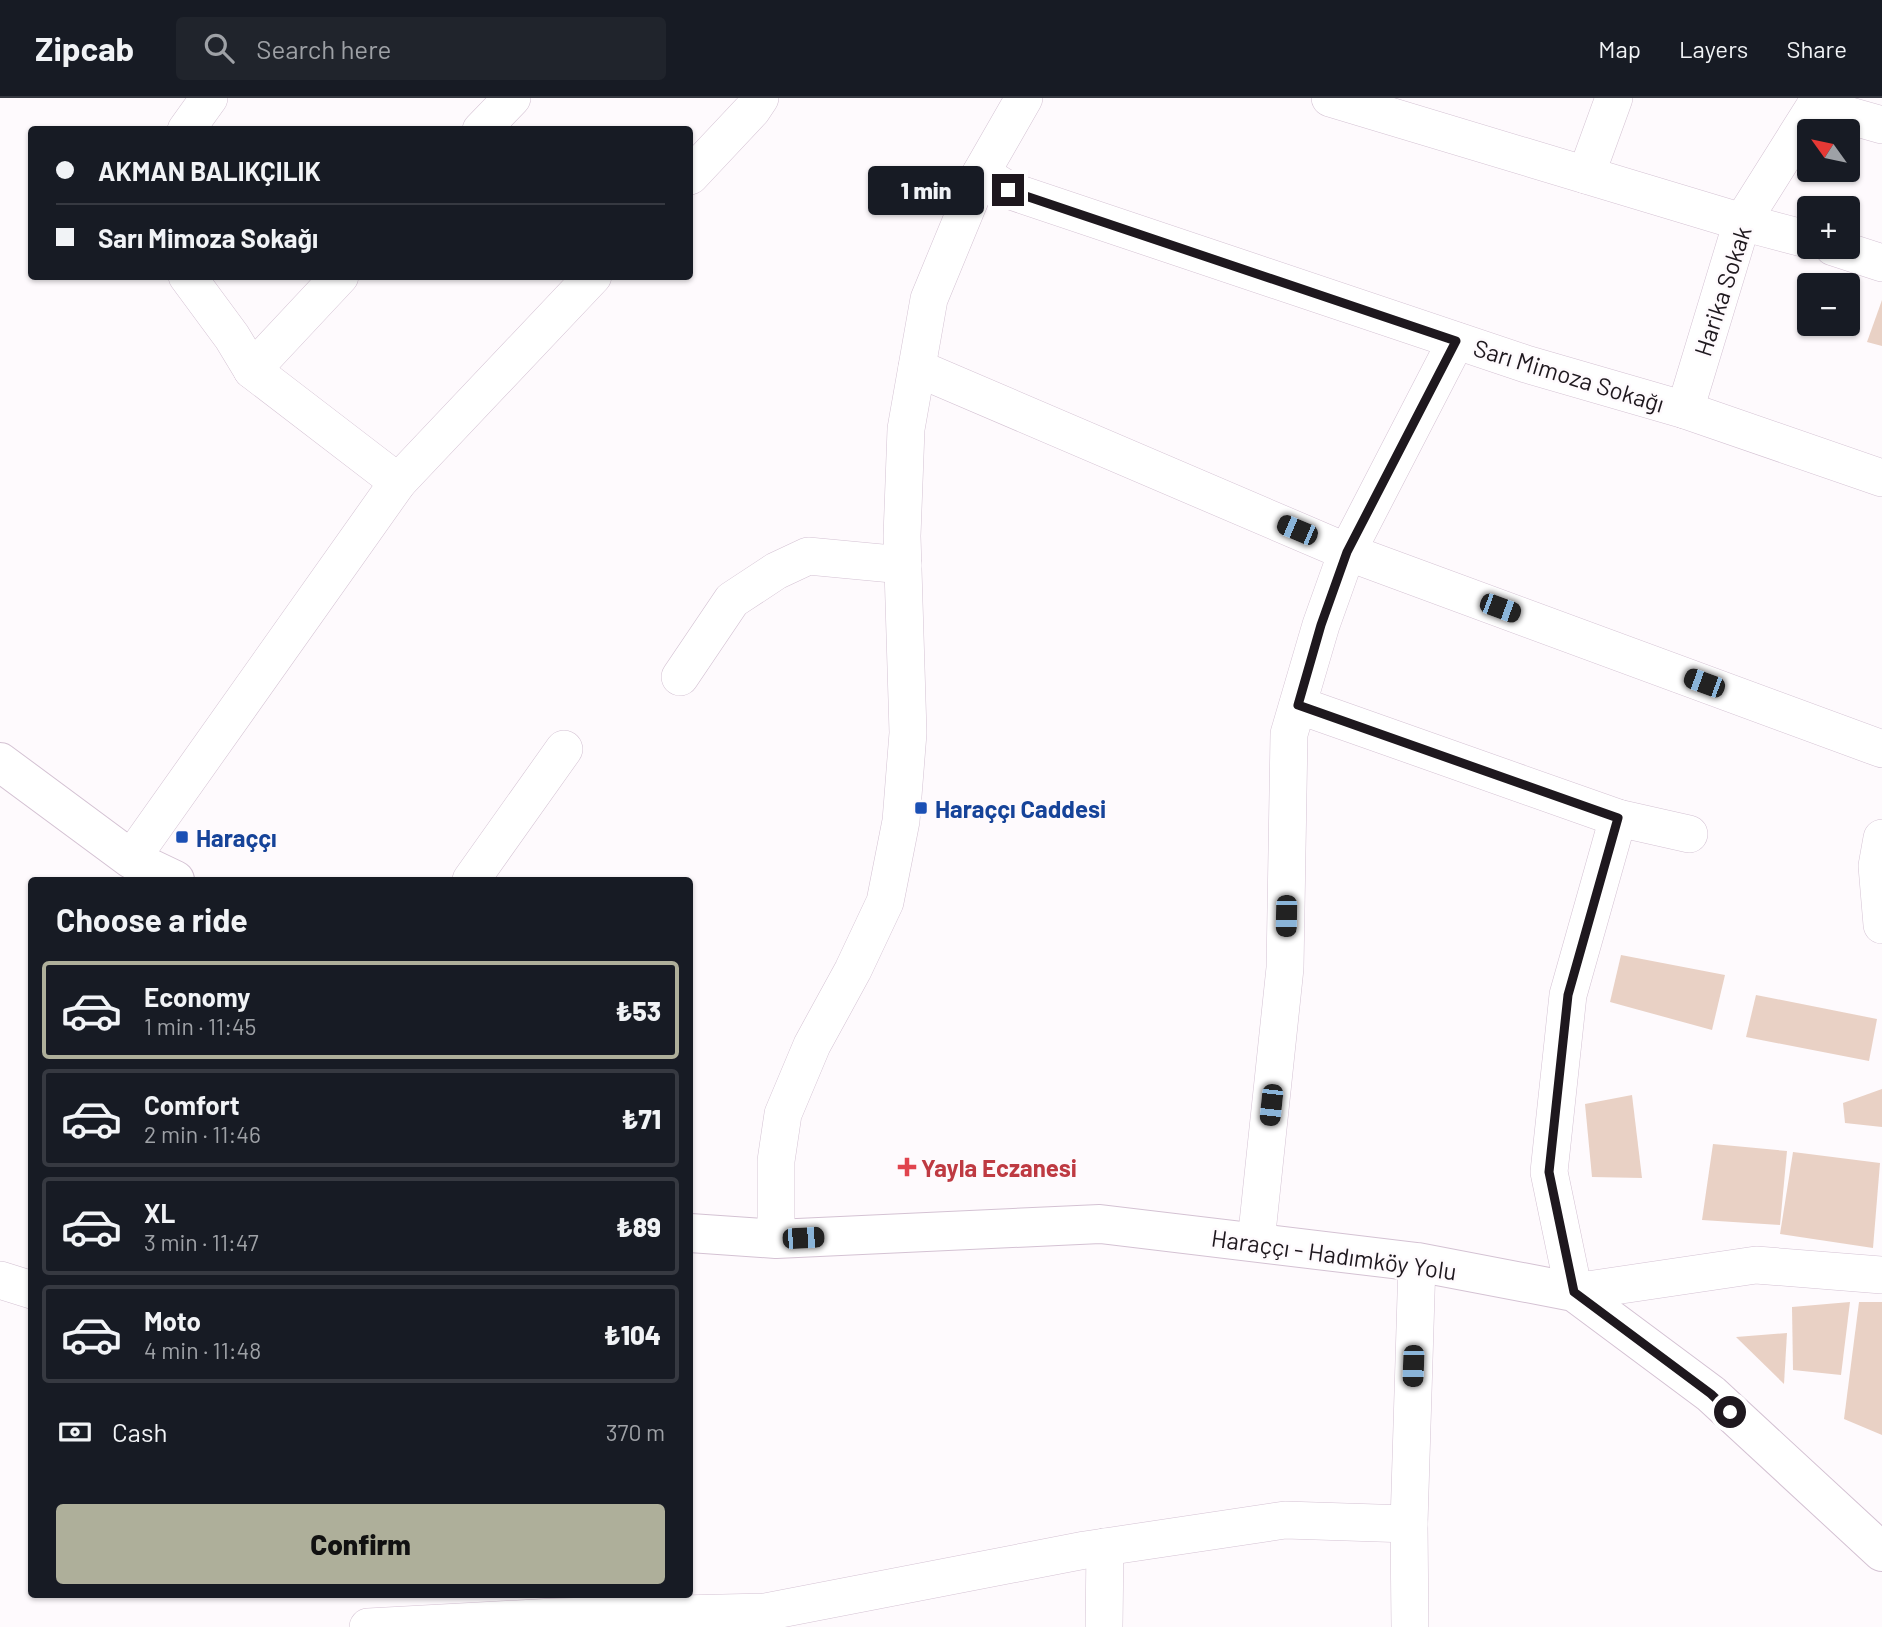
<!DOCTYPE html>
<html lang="en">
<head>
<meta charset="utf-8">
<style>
  :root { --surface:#171b24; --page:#20242c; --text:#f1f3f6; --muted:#9ea1a6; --line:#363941; --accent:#aeaf9a }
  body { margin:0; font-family:Barlow,sans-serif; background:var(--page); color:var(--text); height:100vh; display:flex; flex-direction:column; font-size:26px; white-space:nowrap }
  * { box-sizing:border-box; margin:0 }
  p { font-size:23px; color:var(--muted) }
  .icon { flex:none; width:38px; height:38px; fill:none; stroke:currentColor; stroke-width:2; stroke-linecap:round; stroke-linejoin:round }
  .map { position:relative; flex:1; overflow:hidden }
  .drawer { position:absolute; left:28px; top:779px; width:665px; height:721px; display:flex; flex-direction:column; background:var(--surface); border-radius:7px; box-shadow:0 2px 5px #0004 }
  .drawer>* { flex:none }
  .banner { position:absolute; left:28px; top:28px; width:665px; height:154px; border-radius:7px; box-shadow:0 2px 5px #0004; display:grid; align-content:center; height:154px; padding:0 28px; background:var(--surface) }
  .needle { width:46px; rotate:303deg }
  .controls { position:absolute; left:1797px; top:21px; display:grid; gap:14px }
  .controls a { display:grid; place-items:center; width:63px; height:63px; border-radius:7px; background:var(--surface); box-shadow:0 2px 5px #0004; font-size:35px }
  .end { position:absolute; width:32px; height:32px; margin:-16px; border:9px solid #1e181e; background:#fff; box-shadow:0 0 0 4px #fff }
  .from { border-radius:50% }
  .bubble { position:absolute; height:49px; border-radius:7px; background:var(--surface); box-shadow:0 2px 5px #0004; font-size:23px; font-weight:800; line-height:49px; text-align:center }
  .car { position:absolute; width:21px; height:42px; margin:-21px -10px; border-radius:9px; box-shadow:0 0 5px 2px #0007; background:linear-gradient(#222 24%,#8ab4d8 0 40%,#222 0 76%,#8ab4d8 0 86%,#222 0) }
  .banner b { display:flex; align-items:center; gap:24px; height:66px; font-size:26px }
  .banner b+b { border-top:2px solid var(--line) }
  .banner i { width:18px; height:18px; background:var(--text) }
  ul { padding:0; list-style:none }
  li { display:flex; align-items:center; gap:21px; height:98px; margin:0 14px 10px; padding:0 14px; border:4px solid var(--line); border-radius:7px }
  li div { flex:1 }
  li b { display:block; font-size:26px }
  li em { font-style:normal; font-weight:800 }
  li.active { border-color:var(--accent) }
  li>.icon { width:63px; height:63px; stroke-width:1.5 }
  h2 { padding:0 28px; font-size:32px; line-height:84px }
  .pay { display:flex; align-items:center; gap:18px; height:77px; padding:0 28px; font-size:26px }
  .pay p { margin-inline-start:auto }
  .primary-button { display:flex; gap:14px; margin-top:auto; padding:14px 28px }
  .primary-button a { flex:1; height:80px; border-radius:7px; background:var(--accent); color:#111; font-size:28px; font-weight:800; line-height:80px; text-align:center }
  header { display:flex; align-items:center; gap:42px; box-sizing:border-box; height:98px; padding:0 35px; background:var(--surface); border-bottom:2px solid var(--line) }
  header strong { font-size:33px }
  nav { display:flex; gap:38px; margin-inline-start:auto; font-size:24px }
  .search { width:490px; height:63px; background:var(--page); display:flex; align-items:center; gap:18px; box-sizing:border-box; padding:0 24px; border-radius:7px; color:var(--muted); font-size:26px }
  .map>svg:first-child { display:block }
  .building { fill:#e9d1c5 }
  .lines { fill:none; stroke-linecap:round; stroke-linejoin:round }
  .minor-casing { stroke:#d4c2d3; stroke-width:38 }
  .major-casing { stroke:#d4c2d3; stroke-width:40 }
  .minor { stroke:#fff; stroke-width:37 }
  .major { stroke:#fff; stroke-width:38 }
  .route { stroke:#1e181e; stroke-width:9 }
  .transit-dot { fill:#1a4fb4; stroke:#fefafd; stroke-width:2.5 }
  .health-dot { fill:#e0444e; stroke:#fefafd; stroke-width:2.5 }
  .labels { text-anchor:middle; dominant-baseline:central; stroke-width:5; stroke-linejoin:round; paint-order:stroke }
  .street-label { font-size:24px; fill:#1e181e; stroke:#fefafd }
  .transit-label { font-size:24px; font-weight:bold; fill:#164399; stroke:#fefafd; text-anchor:start }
  .health-label { font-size:24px; font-weight:bold; fill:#be3a42; stroke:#fefafd; text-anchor:start }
</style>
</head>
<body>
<header>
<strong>Zipcab</strong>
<div class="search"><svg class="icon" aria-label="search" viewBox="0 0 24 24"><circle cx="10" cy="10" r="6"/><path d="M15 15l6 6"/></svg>Search here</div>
<nav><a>Map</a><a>Layers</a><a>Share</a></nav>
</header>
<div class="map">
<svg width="1882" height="1529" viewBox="0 0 1882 1529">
  <rect width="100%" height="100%" fill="#fefafd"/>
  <g class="building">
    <path d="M1882 202V248L1867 244Z"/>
    <path d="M1621 857 1725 877 1712 932 1610 904Z"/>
    <path d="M1756 897 1877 921 1869 963 1746 939Z"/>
    <path d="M1882 991V1029L1845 1025 1843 1005Z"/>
    <path d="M1632 997 1642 1080 1592 1079 1585 1006Z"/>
    <path d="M1713 1046 1787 1053 1780 1127 1702 1122Z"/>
    <path d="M1793 1054 1880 1065 1873 1150 1780 1136Z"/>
    <path d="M1850 1204 1841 1277 1793 1272 1792 1209Z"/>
    <path d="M1859 1204H1882V1337L1844 1321Z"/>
    <path d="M1787 1235 1784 1286 1736 1239Z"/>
  </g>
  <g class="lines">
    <g class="minor-casing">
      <g id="minor">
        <path d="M1330 0 1742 124 1810 142"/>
        <path d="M186 32 209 0"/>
        <path d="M481 32 512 0"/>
        <path d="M981 75 1008 92 1526 266 1685 312 1882 380"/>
        <path d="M1586 77 1614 0"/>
        <path d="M690 78 752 12 760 0"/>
        <path d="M1833 149 1882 165"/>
        <path d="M187 178 232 239 252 272 340 178"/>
        <path d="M917 270 1347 454 1882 651"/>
        <path d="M252 272 398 384"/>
        <path d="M1685 312 1742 124 1815 8 1882 27"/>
        <path d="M680 579 732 502 776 473 808 458 903 467"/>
        <path d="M1298 607 1618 720 1689 736"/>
        <path d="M1618 720 1568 897 1549 1074 1574 1194 1756 1167 1882 1177"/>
        <path d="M1882 740 1877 768 1882 827"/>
        <path d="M131 761 398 384 593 178"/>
        <path d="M471 782 564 651"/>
        <path d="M776 1141V1063L783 1016 812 947 853 872 885 804 901 723 908 635 902 438 906 331 929 201 981 75 1024 0"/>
        <path d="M1256 1144 1285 870 1289 636 1321 527 1347 454 1456 243"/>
        <path d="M0 1182 32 1192"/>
        <path d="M368 1529 554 1519 765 1514 1085 1452 1285 1422 1409 1426"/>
        <path d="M1104 1529 1105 1449"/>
        <path d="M1410 1529 1409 1426 1417 1164"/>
      </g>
    </g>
    <g class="major-casing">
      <g id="major">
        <path d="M0 664 131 761 175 782"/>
        <path d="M690 1135 776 1141 1100 1126 1417 1164 1574 1194 1711 1296 1882 1454"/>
      </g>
    </g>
    <use href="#minor" class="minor"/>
    <use href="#major" class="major"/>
  </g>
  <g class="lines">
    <path class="route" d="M1008 92 1456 243 1347 454 1321 527 1298 607 1618 720 1568 897 1549 1074 1574 1194 1711 1296 1730 1314"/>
  </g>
  <g class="transit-dot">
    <rect x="914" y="703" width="14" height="14" rx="3.5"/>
    <rect x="175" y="732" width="14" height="14" rx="3.5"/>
  </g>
  <path class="health-dot" d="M903.5 1058.5h7v7h7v7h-7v7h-7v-7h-7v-7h7z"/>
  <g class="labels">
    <g class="street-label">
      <text transform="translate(1722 193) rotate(-72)">Harika Sokak</text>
      <text transform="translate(1569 277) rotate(17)">Sarı Mimoza Sokağı</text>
      <text transform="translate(1334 1156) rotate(8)">Haraççı - Hadımköy Yolu</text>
    </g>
    <g class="transit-label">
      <text x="935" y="710">Haraççı Caddesi</text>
      <text x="196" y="739">Haraççı</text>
    </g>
    <g class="health-label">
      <text x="921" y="1069">Yayla Eczanesi</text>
    </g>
  </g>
</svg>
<div class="controls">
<a><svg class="needle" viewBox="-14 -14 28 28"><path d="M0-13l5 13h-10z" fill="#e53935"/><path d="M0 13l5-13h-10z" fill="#9ea1a6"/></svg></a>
<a>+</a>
<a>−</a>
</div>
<i class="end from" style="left:1730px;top:1314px"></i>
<i class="end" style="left:1008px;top:92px"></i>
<div class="bubble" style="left:868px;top:68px;width:116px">1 min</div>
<i class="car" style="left:1297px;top:432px;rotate:293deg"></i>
<i class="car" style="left:1500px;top:510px;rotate:110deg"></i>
<i class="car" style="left:1704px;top:585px;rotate:290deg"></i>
<i class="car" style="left:1286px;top:818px;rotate:181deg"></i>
<i class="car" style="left:1271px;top:1007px;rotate:186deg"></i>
<i class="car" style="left:803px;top:1140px;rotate:87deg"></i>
<i class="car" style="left:1413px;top:1268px;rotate:182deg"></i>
<div class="banner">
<b><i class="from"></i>AKMAN BALIKÇILIK</b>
<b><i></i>Sarı Mimoza Sokağı</b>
</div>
<section class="drawer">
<h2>Choose a ride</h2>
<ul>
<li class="active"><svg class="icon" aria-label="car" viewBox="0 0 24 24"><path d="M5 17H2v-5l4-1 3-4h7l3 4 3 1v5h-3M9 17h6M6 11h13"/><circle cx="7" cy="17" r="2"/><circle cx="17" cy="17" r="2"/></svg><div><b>Economy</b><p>1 min · 11:45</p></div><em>₺53</em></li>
<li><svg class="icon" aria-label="car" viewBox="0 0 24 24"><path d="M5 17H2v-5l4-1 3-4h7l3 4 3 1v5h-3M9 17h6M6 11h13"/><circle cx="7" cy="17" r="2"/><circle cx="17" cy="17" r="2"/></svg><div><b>Comfort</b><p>2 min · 11:46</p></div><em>₺71</em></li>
<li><svg class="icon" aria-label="car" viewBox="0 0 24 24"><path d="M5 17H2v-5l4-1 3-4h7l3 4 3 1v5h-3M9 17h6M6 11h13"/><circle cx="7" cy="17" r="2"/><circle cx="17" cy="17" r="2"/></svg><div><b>XL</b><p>3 min · 11:47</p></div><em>₺89</em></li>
<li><svg class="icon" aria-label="car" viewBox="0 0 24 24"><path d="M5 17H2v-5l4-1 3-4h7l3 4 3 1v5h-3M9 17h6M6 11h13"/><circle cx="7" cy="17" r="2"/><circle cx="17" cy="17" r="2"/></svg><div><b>Moto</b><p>4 min · 11:48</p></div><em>₺104</em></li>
</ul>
<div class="pay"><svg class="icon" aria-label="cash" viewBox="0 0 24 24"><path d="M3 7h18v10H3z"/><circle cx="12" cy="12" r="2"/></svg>Cash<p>370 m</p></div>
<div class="primary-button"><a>Confirm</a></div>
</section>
</div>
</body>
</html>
